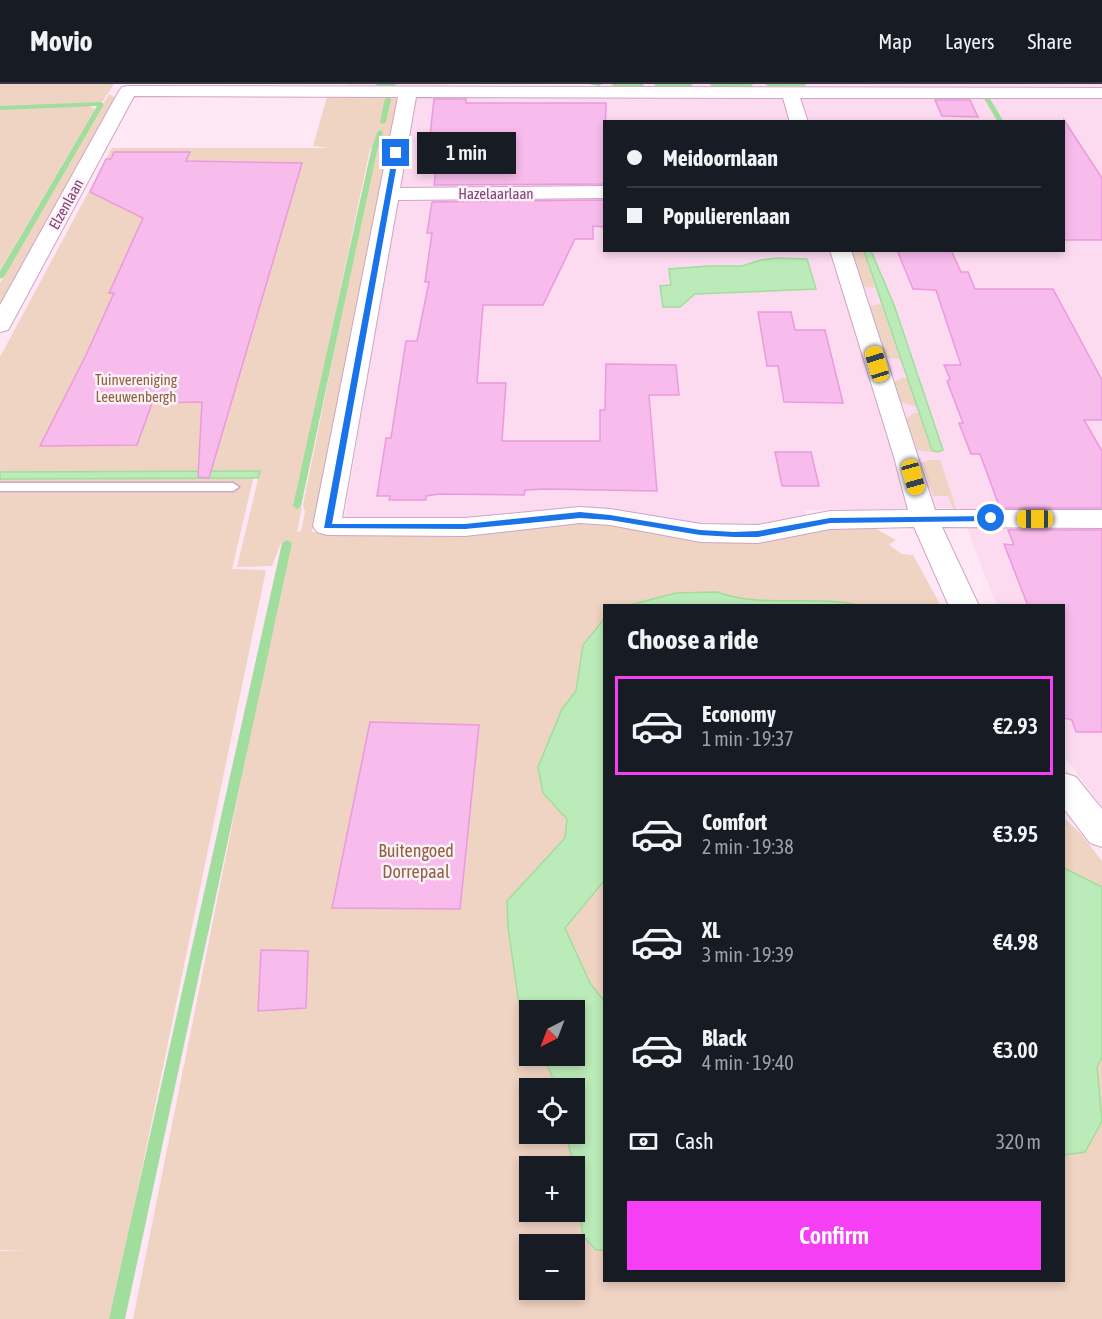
<!DOCTYPE html>
<html lang="en">
<head>
<meta charset="utf-8">
<style>
  :root { --surface:#171b24; --page:#20242c; --text:#f1f3f6; --muted:#9ea1a6; --line:#363941; --accent:#f63ff4 }
  body { margin:0; font-family:"Asap Condensed",sans-serif; background:var(--page); color:var(--text); height:100vh; display:flex; flex-direction:column; font-size:22px; white-space:nowrap }
  * { box-sizing:border-box; margin:0 }
  p { font-size:20px; color:var(--muted) }
  .icon { flex:none; width:33px; height:33px; fill:none; stroke:currentColor; stroke-width:2; stroke-linecap:round; stroke-linejoin:round }
  .map { position:relative; flex:1; overflow:hidden }
  .sheet { position:absolute; left:603px; top:520px; width:462px; height:678px; display:flex; flex-direction:column; background:var(--surface); border-radius:0px; box-shadow:0 3px 9px #0003 }
  .sheet>* { flex:none }
  .hud { position:absolute; left:603px; top:36px; width:462px; height:132px; border-radius:0px; box-shadow:0 3px 9px #0003; display:grid; align-content:center; height:132px; padding:0 24px; background:var(--surface) }
  .needle { width:39px; rotate:222deg }
  .buttons { position:absolute; left:519px; top:916px; display:grid; gap:12px }
  .buttons a { display:grid; place-items:center; width:66px; height:66px; border-radius:0px; background:var(--surface); box-shadow:0 3px 9px #0003; font-size:30px }
  .end { position:absolute; width:27px; height:27px; margin:-14px; border:8px solid #1a73e8; background:#fff; box-shadow:0 0 0 3px #fff }
  .from { border-radius:50% }
  .bubble { position:absolute; height:42px; border-radius:0px; background:var(--surface); box-shadow:0 3px 9px #0003; font-size:20px; font-weight:600; line-height:42px; text-align:center }
  .car { position:absolute; width:18px; height:36px; margin:-18px -9px; border-radius:8px; box-shadow:0 0 4px 2px #0007; background:linear-gradient(#f5c518 24%,#345 0 40%,#f5c518 0 76%,#345 0 86%,#f5c518 0) }
  .hud b { display:flex; align-items:center; gap:21px; height:57px; font-size:22px }
  .hud b+b { border-top:2px solid var(--line) }
  .hud i { width:15px; height:15px; background:var(--text) }
  ul { padding:0; list-style:none }
  li { display:flex; align-items:center; gap:18px; height:99px; margin:0 12px 9px; padding:0 12px; border:3px solid transparent; border-radius:0px }
  li div { flex:1 }
  li b { display:block; font-size:22px }
  li em { font-style:normal; font-weight:600 }
  li.active { border-color:var(--accent) }
  li>.icon { width:54px; height:54px; stroke-width:1.5 }
  h2 { padding:0 24px; font-size:27px; line-height:72px }
  .pay { display:flex; align-items:center; gap:15px; height:66px; padding:0 24px; font-size:22px }
  .pay p { margin-inline-start:auto }
  .button { display:flex; gap:12px; margin-top:auto; padding:12px 24px }
  .button a { flex:1; height:69px; border-radius:0px; background:var(--accent); color:#fff; font-size:24px; font-weight:600; line-height:69px; text-align:center }
  header { display:flex; align-items:center; gap:36px; box-sizing:border-box; height:84px; padding:0 30px; background:var(--surface); border-bottom:2px solid var(--line) }
  header strong { font-size:28px }
  nav { display:flex; gap:33px; margin-inline-start:auto; font-size:21px }
  .map>svg:first-child { display:block }
  .residential { fill:#fcdaf0; fill-rule:evenodd }
  .green { fill:#efd3c3; fill-rule:evenodd }
  .water { fill:#bbebb8; stroke:#a1de9d; stroke-width:1.5 }
  .lines { fill:none; stroke-linecap:round; stroke-linejoin:round }
  .stream { fill:#a1de9d; fill-rule:evenodd }
  .building { fill:#f7bbec; stroke:#ec99de; stroke-width:1.5 }
  .lane-casing { stroke:#cea5c4; stroke-width:3 }
  .street-casing { stroke:#cea5c4; stroke-width:2 }
  .lane { fill:#fff; fill-rule:evenodd }
  .street { fill:#fff; fill-rule:evenodd }
  .route { fill:#1a73e8 }
  .labels { text-anchor:middle; dominant-baseline:central; stroke-width:5; stroke-linejoin:round; paint-order:stroke }
  .far-street-label { font-size:15px; fill:#7c4774; stroke:#ffeff9 }
  .far-park-label { font-size:15px; fill:#8a6540; stroke:#ffeff9 }
  .park-label { font-size:18px; fill:#8a6540; stroke:#ffeff9 }
</style>
</head>
<body>
<header>
<strong>Movio</strong>
<nav><a>Map</a><a>Layers</a><a>Share</a></nav>
</header>
<div class="map">
<svg width="1102" height="1235" viewBox="0 0 1102 1235">
  <rect width="100%" height="100%" fill="#ffe7f5"/>
  <path class="residential" d="M348 0H449L448 10H601V0H1102V723L1064 672V522H997L959 424 805 426V434L732 447 575 426 490 436H344L413 10 347 4ZM604 38H1064V166H604Z"/>
  <g class="green">
    <path d="M0 0H114L101 20 0 23Z"/>
    <path d="M109 10 116 14 0 221V199Z"/>
    <path d="M391 11 397 16 312 448H477L590 438 668 451 869 441 896 456 889 461 902 470 913 471 941 522H604V1197H1064V734L1080 749 1102 777V1235H133L289 458 281 459 272 482 237 483 260 387H255L232 485 266 486 124 1171 109 1235H0V1167H28L0 1166V273L112 64H331L313 62 327 13ZM377 47 382 48 375 68 303 421 305 428 301 447 297 448 302 423H294L370 65 373 63ZM530 927H574V972H530ZM530 1005H574V1050H530ZM530 1083H574V1128H530ZM530 1161H574V1206H530Z"/>
    <path d="M88 22 95 25 0 186V25Z"/>
    <path d="M850 167H864L875 204 861 202Z"/>
    <path d="M881 220 900 275 885 274 868 222Z"/>
    <path d="M902 294H907L917 323 900 318 894 298Z"/>
    <path d="M914 329H919L932 366 938 368 937 369 917 366 906 335Z"/>
    <path d="M929 376H940L957 427H954L948 412H933L922 379Z"/>
  </g>
  <g class="water">
    <path d="M864 167H871L894 221 943 366 938 368 932 366Z"/>
    <path d="M777 174 807 175 816 205 695 210 680 223H663L660 202 671 201 669 185 709 182H742L761 176Z"/>
    <path d="M260 387 258 394 0 395V388Z"/>
    <path d="M717 508C763 525 815 510 862 522H626L676 509Z"/>
    <path d="M604 535V797L565 844 590 899 604 917V1166H596L583 1152 574 1083 566 1050H574V1005H555L551 989 543 972H574V927H530L529 945 520 927 508 843 507 817 565 754 567 735 543 709 538 683 562 625 576 607 583 561Z"/>
    <path d="M1064 784 1102 803V973L1097 983 1102 1037 1085 1068 1064 1071Z"/>
  </g>
  <g class="lines">
    <g class="stream">
      <path d="M376 0H395L396 1 393 3H378Z"/>
      <path d="M589 0H602L599 2Z"/>
      <path d="M611 0H643L644 1 641 3 614 2Z"/>
      <path d="M654 0H692L693 1 690 3H656Z"/>
      <path d="M710 0H752L753 1 750 3H712Z"/>
      <path d="M765 0H807L804 2H768Z"/>
      <path d="M986 11 989 13 1004 38H998L983 13Z"/>
      <path d="M388 13 391 15 386 38 383 40 380 38 385 15Z"/>
      <path d="M101 18 104 20 4 193 0 195V187L97 22 0 26V22Z"/>
      <path d="M380 46 383 48 377 67 301 422 297 425 293 422 371 67 377 48Z"/>
      <path d="M287 456 292 459 125 1235H109L282 459Z"/>
    </g>
  </g>
  <g class="building">
    <path d="M434 15H466V19H606L604 100 434 101 439 65 436 64V61H429Z"/>
    <path d="M935 16H970L978 33 942 32Z"/>
    <path d="M1064 36 1102 94V156H1064Z"/>
    <path d="M114 68H190L186 77 302 79 209 394 198 393 202 318 152 319 137 361 40 362 86 271 114 209H109L143 134 90 108 106 75H111Z"/>
    <path d="M604 116V143L593 142V155H575L543 221H483L477 299H506L502 357H600V326H605L606 280 676 281 679 311H649L657 407 546 405 525 406 524 411 440 410 426 412V416H389L390 412H377L386 354H391L406 257H417L429 198H425L432 149H427L432 118Z"/>
    <path d="M897 166H951L961 188H968L975 205H1053L1102 296V336H1084L1102 367V424H1000L980 370H971L959 339H963L947 297 950 295 944 281H961L936 206 913 205Z"/>
    <path d="M758 228H791L795 246H825L843 319 784 318 778 282H767Z"/>
    <path d="M775 368H811L819 402H782Z"/>
    <path d="M1008 446H1102V648H1076L1072 636 1064 634V522H1028L1004 460 1014 461Z"/>
    <path d="M370 638 479 641 460 825 332 824Z"/>
    <path d="M261 866 308 867 306 924 258 927Z"/>
  </g>
  <g class="lines">
    <g class="lane-casing">
      <path id="lane" d="M0 399H233L239 403 233 407H0Z"/>
    </g>
    <g class="street-casing">
      <g id="street">
        <path d="M128 2 1102 4V14H800L808 38H790L783 14 416 13 400 104 604 102V114L398 116 342 434H465L580 423 610 425 701 440 758 441 830 427 908 426 894 373 830 166H851L935 426H1102V444L942 443 979 522H949L914 443 830 445 758 459 701 458 610 441 580 439 465 452 327 451 317 448 313 442 398 13 134 12 11 241 8 246 0 248V221L119 7 122 3Z"/>
        <path d="M1064 689 1076 693 1102 725V763L1090 759 1064 725Z"/>
      </g>
    </g>
    <use href="#lane" class="lane"/>
    <use href="#street" class="street"/>
  </g>
  <path class="route" d="M396 67 399 69 332 440H465L580 428 610 431 700 446 734 448 758 447 830 434 991 432 995 434 991 437 830 439 758 453H734L700 451 610 436 580 434 465 445 324 444 393 69Z"/>
  <g class="labels">
    <g class="far-street-label">
      <text x="496" y="109">Hazelaarlaan</text>
      <text transform="translate(66 120) rotate(-61)">Elzenlaan</text>
    </g>
    <g class="far-park-label">
      <text x="136" y="295">Tuinvereniging<tspan x="136" dy="17">Leeuwenbergh</tspan></text>
    </g>
    <g class="park-label">
      <text x="416" y="766">Buitengoed<tspan x="416" dy="21">Dorrepaal</tspan></text>
    </g>
  </g>
</svg>
<div class="buttons">
<a><svg class="needle" viewBox="-14 -14 28 28"><path d="M0-13l5 13h-10z" fill="#e53935"/><path d="M0 13l5-13h-10z" fill="#9ea1a6"/></svg></a>
<a><svg class="icon" aria-label="locate" viewBox="0 0 24 24"><circle cx="12" cy="12" r="6"/><path d="M12 2v4M12 18v4M2 12h4M18 12h4"/></svg></a>
<a>+</a>
<a>−</a>
</div>
<i class="end from" style="left:991px;top:434px"></i>
<i class="end" style="left:396px;top:69px"></i>
<div class="bubble" style="left:417px;top:48px;width:99px">1 min</div>
<i class="car" style="left:877px;top:280px;rotate:343deg"></i>
<i class="car" style="left:913px;top:393px;rotate:164deg"></i>
<i class="car" style="left:1035px;top:435px;rotate:270deg"></i>
<div class="hud">
<b><i class="from"></i>Meidoornlaan</b>
<b><i></i>Populierenlaan</b>
</div>
<section class="sheet">
<h2>Choose a ride</h2>
<ul>
<li class="active"><svg class="icon" aria-label="car" viewBox="0 0 24 24"><path d="M5 17H2v-5l4-1 3-4h7l3 4 3 1v5h-3M9 17h6M6 11h13"/><circle cx="7" cy="17" r="2"/><circle cx="17" cy="17" r="2"/></svg><div><b>Economy</b><p>1 min · 19:37</p></div><em>€2.93</em></li>
<li><svg class="icon" aria-label="car" viewBox="0 0 24 24"><path d="M5 17H2v-5l4-1 3-4h7l3 4 3 1v5h-3M9 17h6M6 11h13"/><circle cx="7" cy="17" r="2"/><circle cx="17" cy="17" r="2"/></svg><div><b>Comfort</b><p>2 min · 19:38</p></div><em>€3.95</em></li>
<li><svg class="icon" aria-label="car" viewBox="0 0 24 24"><path d="M5 17H2v-5l4-1 3-4h7l3 4 3 1v5h-3M9 17h6M6 11h13"/><circle cx="7" cy="17" r="2"/><circle cx="17" cy="17" r="2"/></svg><div><b>XL</b><p>3 min · 19:39</p></div><em>€4.98</em></li>
<li><svg class="icon" aria-label="car" viewBox="0 0 24 24"><path d="M5 17H2v-5l4-1 3-4h7l3 4 3 1v5h-3M9 17h6M6 11h13"/><circle cx="7" cy="17" r="2"/><circle cx="17" cy="17" r="2"/></svg><div><b>Black</b><p>4 min · 19:40</p></div><em>€3.00</em></li>
</ul>
<div class="pay"><svg class="icon" aria-label="cash" viewBox="0 0 24 24"><path d="M3 7h18v10H3z"/><circle cx="12" cy="12" r="2"/></svg>Cash<p>320 m</p></div>
<div class="button"><a>Confirm</a></div>
</section>
</div>
</body>
</html>
